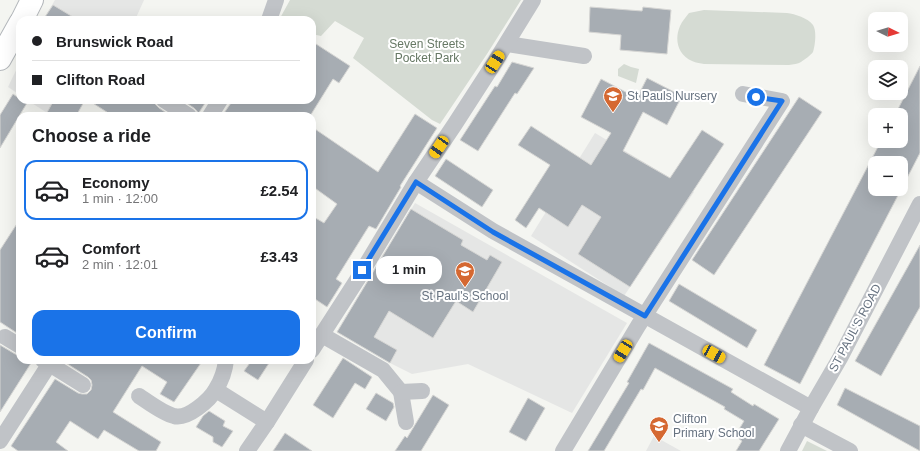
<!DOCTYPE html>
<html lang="en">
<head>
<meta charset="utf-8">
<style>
  :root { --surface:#fff; --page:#f6f6f6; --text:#202124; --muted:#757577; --line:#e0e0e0; --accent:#1a73e8 }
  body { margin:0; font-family:Arial,sans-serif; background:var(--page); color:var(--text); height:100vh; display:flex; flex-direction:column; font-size:15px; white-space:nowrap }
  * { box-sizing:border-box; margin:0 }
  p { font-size:13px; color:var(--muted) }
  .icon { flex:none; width:22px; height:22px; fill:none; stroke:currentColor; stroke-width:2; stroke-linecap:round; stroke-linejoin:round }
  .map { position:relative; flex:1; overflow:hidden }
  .details { position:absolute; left:16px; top:112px; width:300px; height:252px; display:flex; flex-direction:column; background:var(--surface); border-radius:12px; box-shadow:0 4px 16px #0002 }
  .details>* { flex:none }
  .guide { position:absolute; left:16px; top:16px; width:300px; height:88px; border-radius:12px; box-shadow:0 4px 16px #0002; display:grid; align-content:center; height:88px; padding:0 16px; background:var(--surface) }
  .needle { width:26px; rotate:95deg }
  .tools { position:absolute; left:868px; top:12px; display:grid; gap:8px }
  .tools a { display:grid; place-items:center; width:40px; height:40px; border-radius:8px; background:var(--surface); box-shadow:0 4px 16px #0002; font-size:20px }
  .end { position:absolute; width:18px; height:18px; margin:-9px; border:5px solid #1a73e8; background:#fff; box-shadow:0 0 0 2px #fff }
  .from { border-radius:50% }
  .bubble { position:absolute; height:28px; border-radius:12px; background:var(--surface); box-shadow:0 4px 16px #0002; font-size:13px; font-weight:700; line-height:28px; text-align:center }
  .car { position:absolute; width:12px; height:24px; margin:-12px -6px; border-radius:5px; box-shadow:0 0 3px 1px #0007; background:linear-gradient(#f5c518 24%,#345 0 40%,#f5c518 0 76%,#345 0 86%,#f5c518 0) }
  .guide b { display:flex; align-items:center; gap:14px; height:38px; font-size:15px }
  .guide b+b { border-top:1px solid var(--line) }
  .guide i { width:10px; height:10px; background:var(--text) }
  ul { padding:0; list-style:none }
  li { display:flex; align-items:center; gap:12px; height:60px; margin:0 8px 6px; padding:0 8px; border:2px solid transparent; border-radius:12px }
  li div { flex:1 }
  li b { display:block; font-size:15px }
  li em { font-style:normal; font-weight:700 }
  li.selected { border-color:var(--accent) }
  li>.icon { width:36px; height:36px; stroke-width:1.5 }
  h2 { padding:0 16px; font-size:18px; line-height:48px }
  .cta { display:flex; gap:8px; margin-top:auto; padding:8px 16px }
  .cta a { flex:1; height:46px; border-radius:12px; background:var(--accent); color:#fff; font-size:16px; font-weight:700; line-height:46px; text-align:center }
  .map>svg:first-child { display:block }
  .built { fill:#e5e6e5 }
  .green { fill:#d5dbd3 }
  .building { fill:#a7adb3; stroke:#d6d6d4; fill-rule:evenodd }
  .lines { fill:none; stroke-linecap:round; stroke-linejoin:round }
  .secondary-casing { stroke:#b3b7bb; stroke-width:24 }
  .street { stroke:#c0c3c7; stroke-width:16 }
  .secondary { stroke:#fff; stroke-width:22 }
  .route { stroke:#1a73e8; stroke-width:5 }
  .labels { text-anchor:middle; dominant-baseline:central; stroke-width:4; stroke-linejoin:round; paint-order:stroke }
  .park-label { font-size:12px; fill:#667864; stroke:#fff }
  .poi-label { font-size:12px; fill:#667280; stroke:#fff; text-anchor:start }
  .street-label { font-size:12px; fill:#667280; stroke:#fff }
</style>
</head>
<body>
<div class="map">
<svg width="920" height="451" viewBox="0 0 920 451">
  <rect width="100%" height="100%" fill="#f4f5f1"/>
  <g class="built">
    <path d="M55 0H144L135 20H43Z"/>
    <path d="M20 62V95L8 87Z"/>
    <path d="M27 100H85L74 116H52Z"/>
    <path d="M595 133 694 192 624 296 531 236Z"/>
    <path d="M415 203 627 323 572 413 468 364 412 374 390 363 337 332 383 254 393 240Z"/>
    <path d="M654 436 681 451H646Z"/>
  </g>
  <g class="green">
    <path d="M290 0H521L487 54 440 124 432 120 353 58 364 38 335 21 321 36 312 34V20H279Z"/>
    <path d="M704 10 787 13C795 14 808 18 813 25 817 31 815 46 813 52 811 55 804 60 801 62 798 64 793 64 789 65L704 64C701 63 696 63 692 61 678 55 674 40 680 26 682 21 686 17 689 13Z"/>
    <path d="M624 64 631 67 639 69 636 83 618 76V69Z"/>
    <path d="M807 441 827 451H802Z"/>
  </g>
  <g class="building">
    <path d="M53 5 78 20H43Z"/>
    <path d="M590 7 642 11 643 7 671 10 667 54 620 50 621 35 589 32Z"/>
    <path d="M316 44 350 66 339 83 333 79 310 116H222L233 100H312V50Z"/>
    <path d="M512 62 534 68 517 94 515 93 478 151 460 140 495 86 497 87Z"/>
    <path d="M920 66V153L800 384 764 365 881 141H901V115H895ZM875 163H901V189H875Z"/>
    <path d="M647 78 682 96 667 125 643 112 623 151 670 178 702 130 724 144 630 287 578 254 601 217 582 205 568 227 539 208 526 228 515 220 550 165 518 145 531 126 591 165 611 133 581 117 601 79 637 98Z"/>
    <path d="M13 94 20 99V100H22L27 103 0 148V115Z"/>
    <path d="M799 97 822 112 714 275 692 260Z"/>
    <path d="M54 100H85L76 116H45Z"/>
    <path d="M88 100H155V104L159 108 171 116H113Z"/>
    <path d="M182 100H207L198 114 197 111 194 108Z"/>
    <path d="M415 114 437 128 400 186 401 187 376 229 369 226 336 279 342 283 327 307 312 297V216L324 223 337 204 312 186V127L378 172Z"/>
    <path d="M446 159 493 190 482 207 435 176Z"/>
    <path d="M411 209 463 240 461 245 487 260 490 255 502 262 473 312 456 301 433 338 389 311 374 337 397 350 390 363 337 332Z"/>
    <path d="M20 219V335L0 322V250Z"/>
    <path d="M920 245V307L881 376 855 361Z"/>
    <path d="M679 284 757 330 747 348 669 301Z"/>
    <path d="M649 343 733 389 731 392 753 406 754 404 779 419 759 451H736L742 441 735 436 744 421 724 409 725 407 655 368 643 390 641 389 604 451H588L629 383 627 382Z"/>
    <path d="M0 345 15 354 20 355V360H33L0 412Z"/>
    <path d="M343 358 372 377 365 389 355 383 333 418 313 405Z"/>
    <path d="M67 360H203L174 402 160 394 167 382 142 366 113 412 161 442 156 451H139L104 430 98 439 70 421 56 442 68 451H18L11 446 55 379 78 393 82 394H87L91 390 92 385 91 380 88 377 66 363Z"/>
    <path d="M252 360H271L258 380 244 371Z"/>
    <path d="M845 388 920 426V451L837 405Z"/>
    <path d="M376 393 393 403 394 407 386 421 366 409Z"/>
    <path d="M433 395 449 405 421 451H395L405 436 407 438Z"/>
    <path d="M528 398 545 408 526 441 509 432Z"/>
    <path d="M209 411 225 421 223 426 233 431 222 447 213 442V437L196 427 203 416Z"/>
    <path d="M285 433 312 451H273Z"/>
  </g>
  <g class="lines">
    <g class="secondary-casing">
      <g id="secondary">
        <path d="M22 20 32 0"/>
        <path d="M0 59 20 23"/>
      </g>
    </g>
    <g class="street">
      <path d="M269 20 276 0"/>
      <path d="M507 44 584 56"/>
      <path d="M164 100 189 116"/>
      <path d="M210 116 220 100"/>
      <path d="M416 182 493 231 811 408"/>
      <path d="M322 335 383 370 401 392 406 422"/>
      <path d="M5 337 20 346"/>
      <path d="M312 350 357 280 416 182 455 124 495 62 533 0"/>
      <path d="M43 360 83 385"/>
      <path d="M216 390 267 422"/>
      <path d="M401 392 422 391"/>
      <path d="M139 396C148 402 164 414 174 416 187 420 210 400 216 389 221 381 225 370 226 360"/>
      <path d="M801 425 850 451"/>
      <path d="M0 441 52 360"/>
      <path d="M247 451 267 422 306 360"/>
      <path d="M563 451 638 326 782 101 743 94"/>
      <path d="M788 451 811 408 840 358 920 204"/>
    </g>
    <use href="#secondary" class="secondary"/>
  </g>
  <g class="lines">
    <path class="route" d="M362 270 416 182 493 232 645 316 782 101 756 97"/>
  </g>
  <defs>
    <g id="school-pin" transform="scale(1)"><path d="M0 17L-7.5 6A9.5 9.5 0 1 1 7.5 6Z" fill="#d56831" stroke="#fff"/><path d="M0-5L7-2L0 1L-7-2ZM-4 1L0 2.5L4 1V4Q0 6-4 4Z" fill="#fff"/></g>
  </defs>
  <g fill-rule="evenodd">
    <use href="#school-pin" x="613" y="96"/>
    <use href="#school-pin" x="465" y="271"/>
    <use href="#school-pin" x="659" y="426"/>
  </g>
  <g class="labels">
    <g class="park-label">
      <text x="427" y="44">Seven Streets<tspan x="427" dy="14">Pocket Park</tspan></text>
    </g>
    <g class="poi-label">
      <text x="627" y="96">St Pauls Nursery</text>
      <text x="465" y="296" text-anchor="middle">St Paul's School</text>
      <text x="673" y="419">Clifton<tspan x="673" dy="14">Primary School</tspan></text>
    </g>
    <g class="street-label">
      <text transform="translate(855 328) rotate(-62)">ST PAUL'S ROAD</text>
    </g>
  </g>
</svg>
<div class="tools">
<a><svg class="needle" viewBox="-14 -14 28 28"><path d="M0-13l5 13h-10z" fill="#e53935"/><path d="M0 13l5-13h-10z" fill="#757577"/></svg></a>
<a><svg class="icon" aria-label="layers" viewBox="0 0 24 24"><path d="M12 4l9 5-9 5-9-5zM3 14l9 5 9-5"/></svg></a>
<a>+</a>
<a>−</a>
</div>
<i class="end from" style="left:756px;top:97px"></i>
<i class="end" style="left:362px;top:270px"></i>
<div class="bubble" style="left:376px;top:256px;width:66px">1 min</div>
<i class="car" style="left:495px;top:62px;rotate:33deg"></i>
<i class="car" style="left:439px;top:147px;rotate:214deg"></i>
<i class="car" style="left:623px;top:351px;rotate:211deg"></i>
<i class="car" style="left:714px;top:354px;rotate:119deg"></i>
<div class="guide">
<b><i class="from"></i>Brunswick Road</b>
<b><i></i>Clifton Road</b>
</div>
<section class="details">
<h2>Choose a ride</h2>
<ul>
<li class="selected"><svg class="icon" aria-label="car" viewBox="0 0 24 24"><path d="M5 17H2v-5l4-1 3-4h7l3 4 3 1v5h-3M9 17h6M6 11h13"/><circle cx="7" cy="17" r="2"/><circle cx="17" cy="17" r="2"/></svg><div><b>Economy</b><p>1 min · 12:00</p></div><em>£2.54</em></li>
<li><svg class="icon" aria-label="car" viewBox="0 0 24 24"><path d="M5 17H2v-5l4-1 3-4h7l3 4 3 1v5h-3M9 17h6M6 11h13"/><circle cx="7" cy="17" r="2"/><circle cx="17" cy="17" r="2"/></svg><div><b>Comfort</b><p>2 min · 12:01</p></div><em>£3.43</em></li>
</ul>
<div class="cta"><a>Confirm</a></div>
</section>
</div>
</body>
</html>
